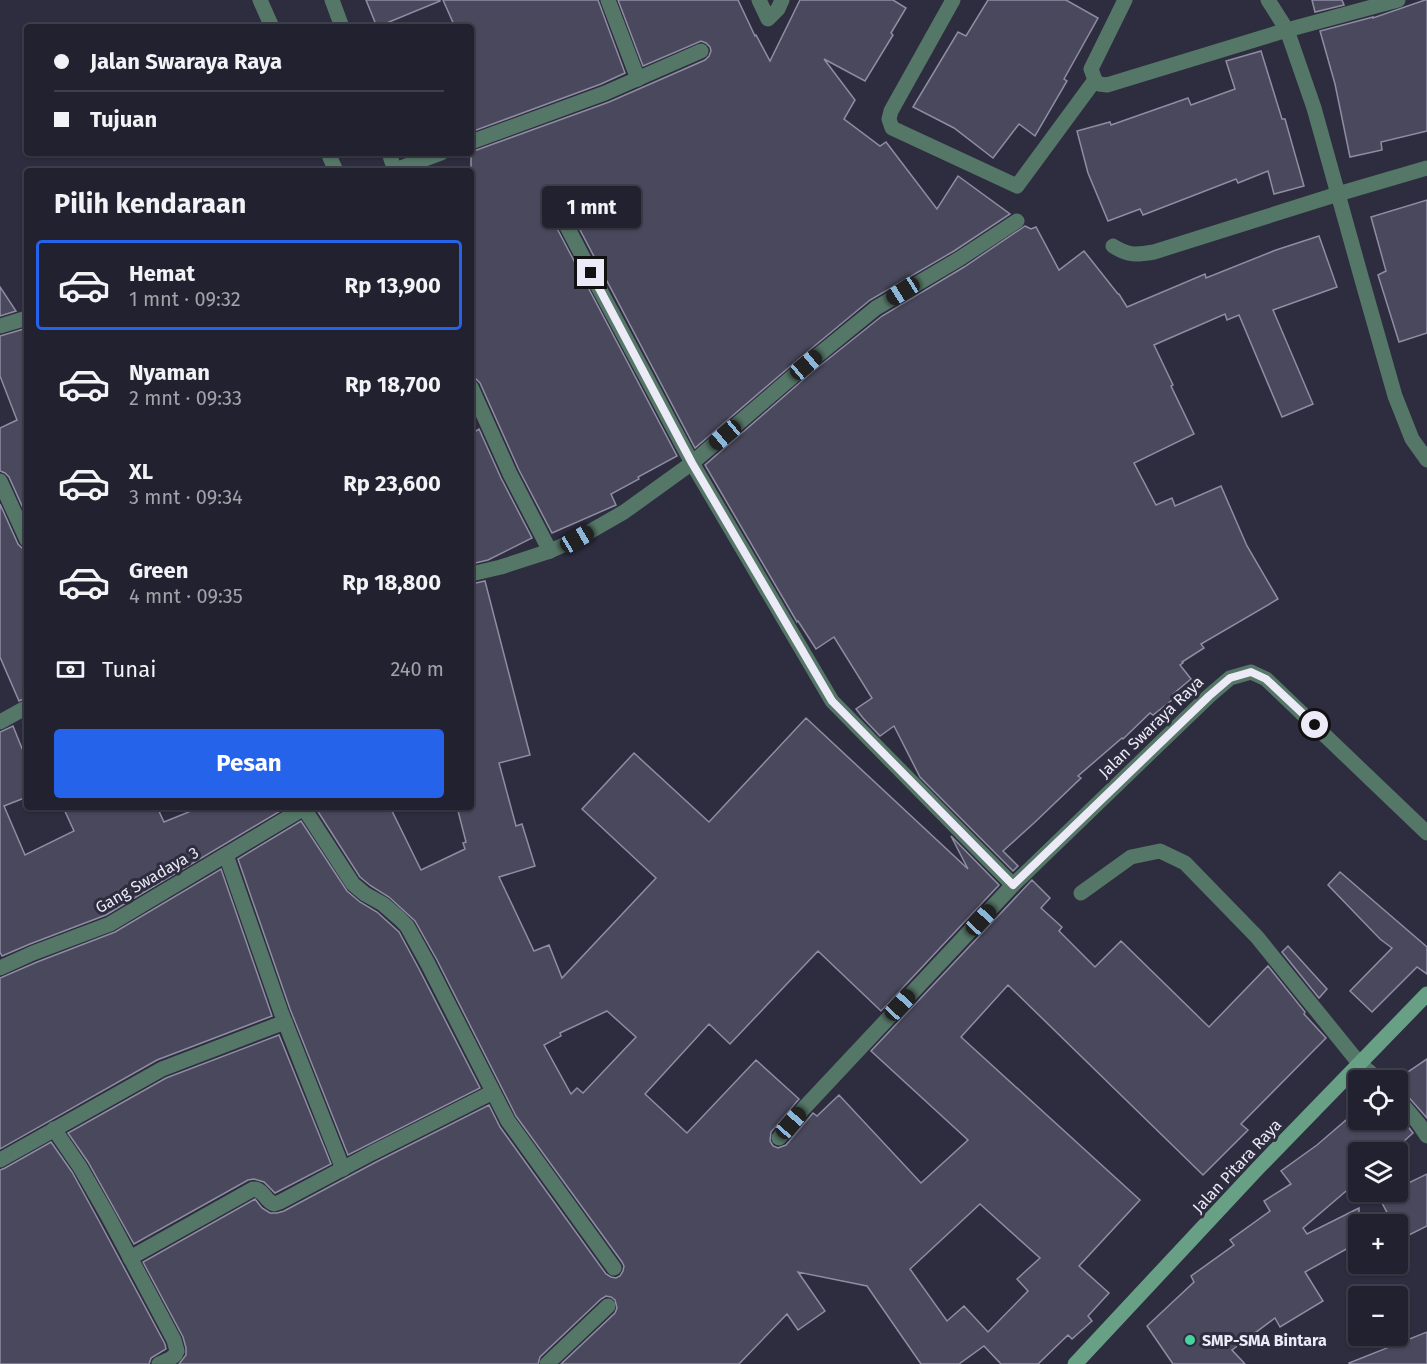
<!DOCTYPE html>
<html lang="id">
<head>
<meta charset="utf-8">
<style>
  :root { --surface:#22212f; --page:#2e2e3b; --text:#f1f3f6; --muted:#a2a3aa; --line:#3f3e4b; --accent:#2563eb }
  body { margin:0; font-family:"Fira Sans",sans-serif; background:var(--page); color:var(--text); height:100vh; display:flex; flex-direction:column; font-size:22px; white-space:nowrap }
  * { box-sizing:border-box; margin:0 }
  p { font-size:20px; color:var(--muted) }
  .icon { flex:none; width:33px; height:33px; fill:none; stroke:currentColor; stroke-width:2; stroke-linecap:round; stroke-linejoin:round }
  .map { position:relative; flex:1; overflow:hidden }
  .side { position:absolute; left:24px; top:168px; width:450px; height:642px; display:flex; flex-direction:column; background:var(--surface); border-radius:6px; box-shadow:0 2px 4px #0004,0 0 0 2px var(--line) }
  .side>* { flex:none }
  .banner { position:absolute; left:24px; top:24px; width:450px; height:132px; border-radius:6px; box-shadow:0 2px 4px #0004,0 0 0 2px var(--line); display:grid; align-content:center; height:132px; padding:0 30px; background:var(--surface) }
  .fabs { position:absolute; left:1348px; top:1070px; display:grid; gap:12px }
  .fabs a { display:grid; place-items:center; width:60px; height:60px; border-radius:6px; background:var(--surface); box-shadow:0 2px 4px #0004,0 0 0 2px var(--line); font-size:30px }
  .end { position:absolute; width:27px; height:27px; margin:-14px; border:8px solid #ebeaf6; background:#111; box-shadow:0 0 0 3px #111 }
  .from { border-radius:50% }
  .bubble { position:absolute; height:42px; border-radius:6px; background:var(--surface); box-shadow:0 2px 4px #0004,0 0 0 2px var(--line); font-size:20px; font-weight:700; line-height:42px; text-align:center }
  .car { position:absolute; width:18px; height:36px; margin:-18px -9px; border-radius:8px; box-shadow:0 0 4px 2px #0007; background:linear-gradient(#222 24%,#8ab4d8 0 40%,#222 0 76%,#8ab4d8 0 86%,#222 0) }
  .banner b { display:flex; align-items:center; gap:21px; height:57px; font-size:22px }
  .banner b+b { border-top:2px solid var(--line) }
  .banner i { width:15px; height:15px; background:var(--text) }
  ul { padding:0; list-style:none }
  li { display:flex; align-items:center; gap:18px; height:90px; margin:0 12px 9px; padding:0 18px; border:3px solid transparent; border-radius:6px }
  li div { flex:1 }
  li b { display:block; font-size:22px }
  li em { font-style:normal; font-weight:700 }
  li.selected { border-color:var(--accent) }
  li>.icon { width:54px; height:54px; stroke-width:1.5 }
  h2 { padding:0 30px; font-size:27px; line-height:72px }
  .pay { display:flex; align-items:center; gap:15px; height:66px; padding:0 30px; font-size:22px }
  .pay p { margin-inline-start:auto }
  .cta { display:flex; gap:12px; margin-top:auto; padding:12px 30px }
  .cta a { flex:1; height:69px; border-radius:6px; background:var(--accent); color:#fff; font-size:24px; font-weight:700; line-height:69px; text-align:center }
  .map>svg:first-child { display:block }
  .building { fill:#4a485c; stroke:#8f8da4; stroke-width:1.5; fill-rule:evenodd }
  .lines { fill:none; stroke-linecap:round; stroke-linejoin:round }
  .service { stroke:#557767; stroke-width:15 }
  .minor { stroke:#557767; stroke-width:15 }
  .secondary { stroke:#68a086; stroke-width:15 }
  .route { stroke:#ebeaf6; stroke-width:8 }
  .poi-dot { fill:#46d49e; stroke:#2e2c3f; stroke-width:2 }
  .labels { text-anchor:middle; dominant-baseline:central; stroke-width:6; stroke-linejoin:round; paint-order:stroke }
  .street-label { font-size:16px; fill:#ebeaf6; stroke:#2e2c3f }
  .poi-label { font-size:16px; font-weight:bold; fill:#ebeaf6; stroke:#2e2c3f; text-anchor:start }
</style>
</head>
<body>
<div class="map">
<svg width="1427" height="1364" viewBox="0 0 1427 1364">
  <rect width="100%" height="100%" fill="#2e2c3f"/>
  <g class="building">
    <path d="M366 0H440V1L377 27Z"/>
    <path d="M443 0H598L625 73 601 84 471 132V27H455Z"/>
    <path d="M618 0H738L755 36 756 35 770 61 800 0H893L906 8 891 33 893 35 865 81 824 59 855 100 844 119 880 146 886 142 937 209 958 176 1010 214 954 251 870 300 800 358 695 448 570 211 567 207 562 205 556 207 551 214 552 219 677 456 638 477 639 479 611 494 616 505 552 533 519 470 480 383 476 379 471 377V152L609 102 705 60 709 56 711 51 710 47 706 43 701 41 643 66Z"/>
    <path d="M988 0H1066L1098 18 1064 79 1067 81 1035 136 1019 124 993 158 954 128 913 107 958 32 966 36Z"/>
    <path d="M1312 0H1342L1344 5 1315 12Z"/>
    <path d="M1425 0H1427V131L1381 142 1382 150 1350 157 1335 84 1320 31 1373 17V18Z"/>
    <path d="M1261 51 1282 119H1285L1304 186 1274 194 1268 171 1238 183 1236 179 1143 215 1140 209 1108 221 1088 173 1077 131 1110 122 1111 125 1188 98 1191 105 1235 89 1226 61Z"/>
    <path d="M1427 200V333L1399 342 1378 275 1386 271 1371 217Z"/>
    <path d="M1025 226 1031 229 1036 227 1059 270 1084 251 1118 294H1119L1127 307 1205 274 1206 278 1276 250 1319 236 1337 287 1273 310 1313 404 1282 417 1239 315 1227 320 1225 314 1154 345 1173 385 1171 386 1194 434 1134 463 1156 505 1172 498 1175 506 1221 486 1247 546 1278 599 1201 644 1204 648 1182 662 1183 663 1180 665 1191 679 1173 694 1176 697 1153 715 1150 713 1123 739 1122 738 1078 776 1081 778 1034 823 1003 851 1018 866 1013 871 920 777 894 726 880 736 863 718 856 709 872 698 834 637 816 649 798 621 797 622 705 465 812 372 882 316 964 267Z"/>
    <path d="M0 287 16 311 0 316Z"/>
    <path d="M27 328V517L9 477 5 473 0 471V428L17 420 0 376V336Z"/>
    <path d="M479 429 501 478 532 538 488 560 471 564V434Z"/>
    <path d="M0 504 18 544 22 548 27 550V697L19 701 0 657Z"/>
    <path d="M485 581 530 755 499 763 516 826 522 824 535 866 499 877 534 951 549 945 562 978 656 878 582 809 634 753 709 822 806 718 968 869 951 836 999 885 881 1011 818 951 730 1044 709 1024 645 1094 687 1133 756 1060 799 1099 771 1132 770 1141 773 1146 778 1148 786 1145 813 1113 817 1116 839 1095 921 1183 968 1140 871 1051 1032 880 1050 898 1041 908 1062 927 1059 931 1095 967 1121 941 1209 1027 1268 966 1305 1012 1304 1014 1326 1038 1241 1124 1248 1130 1203 1175 1008 985 961 1037 1140 1200 1079 1266 1109 1293 1088 1316 1092 1321 1072 1339 1068 1335 1038 1364H1001L984 1346 959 1364H921L867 1286 798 1272 825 1311 798 1330 787 1314 739 1364H561L615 1313 617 1308 615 1300 611 1297 606 1296 601 1299 540 1357 538 1364H179L186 1355V1348L183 1337 143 1262 255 1199 262 1208 270 1213H277L284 1211 376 1162 489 1105 500 1127 606 1274 611 1277 616 1278 620 1276 623 1271 624 1266 622 1262 516 1116 437 960 415 921 389 897 371 886 360 877 315 807H390L421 870 465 849 463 843 466 842 457 807H471V584ZM607 1011 636 1037 583 1093 577 1088 571 1094 544 1045 561 1036 560 1033ZM980 1204 1040 1258 1017 1279 1028 1291 988 1332 964 1306 947 1321 910 1269Z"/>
    <path d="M13 726 27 761V797L4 806 25 855 74 831 63 807H157L164 822 201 807H287L106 915 30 944 2 956 0 952V732Z"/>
    <path d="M301 821 347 891 360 902 377 912 399 932 419 969 480 1088 348 1155 290 1009 238 859Z"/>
    <path d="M221 869 272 1016 157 1060 0 1149V978L37 962 115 932Z"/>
    <path d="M1340 872 1427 947V974L1417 967 1372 1012 1350 991 1392 948 1380 939 1328 885Z"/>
    <path d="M1288 946 1327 989 1319 998 1282 952Z"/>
    <path d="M279 1035 331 1164 275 1193 264 1182 254 1179 248 1180 134 1244 88 1162 68 1133 166 1078Z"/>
    <path d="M1427 1059V1118L1405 1093 1398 1089V1080H1396Z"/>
    <path d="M1359 1109V1119H1398V1114L1413 1133 1392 1152H1359V1180L1303 1228 1307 1234 1359 1208V1242L1305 1272 1323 1301 1280 1327 1275 1318 1232 1350 1245 1364H1173L1147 1326 1194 1282 1191 1276 1234 1245 1230 1240 1270 1211 1264 1201 1291 1184 1281 1171 1317 1145Z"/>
    <path d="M51 1142 72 1172 99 1221 165 1344 166 1349 151 1358 149 1364H0V1170L5 1168Z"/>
    <path d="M1427 1174V1226L1401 1239 1398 1234V1224H1393L1379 1197 1392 1191H1398V1188Z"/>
    <path d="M1427 1332V1364H1350L1349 1363Z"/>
  </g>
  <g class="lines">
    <path class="service" d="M1081 893 1131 857 1160 851 1185 863 1257 937 1359 1063"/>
    <g class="minor">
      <path d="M260 0 272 27"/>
      <path d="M332 0 342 27"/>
      <path d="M608 0 638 79"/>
      <path d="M759 0 768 19 778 9 782 0"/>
      <path d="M953 0 891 111 889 119 892 128 1017 186 1095 80"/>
      <path d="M1125 0 1091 69 1095 80 1099 84 1107 85 1287 30 1398 0"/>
      <path d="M1268 0 1287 30 1314 108 1362 280 1395 396 1412 439 1427 460"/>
      <path d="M471 142 605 93 701 51"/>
      <path d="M328 153 336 171"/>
      <path d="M389 153 395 171"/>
      <path d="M395 170 441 153"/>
      <path d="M561 215 601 292 692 463 832 701 1013 885 804 1108 779 1138"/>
      <path d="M1113 246C1129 256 1136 255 1154 252L1338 194 1427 168"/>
      <path d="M0 326 27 318"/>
      <path d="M471 387 510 474 550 551"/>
      <path d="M0 481 27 540"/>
      <path d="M471 574 501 567 550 551 577 539 624 512 692 463 806 365 876 308 959 259 1017 221"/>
      <path d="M0 722 27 707"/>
      <path d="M303 807 353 884 365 894 383 904 399 918 407 926 428 964 508 1121 614 1268"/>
      <path d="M226 855 281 1012 343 1169"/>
      <path d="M1013 885 1209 696 1230 678 1251 672 1266 679 1427 833"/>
      <path d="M0 968 33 953 110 924 304 808"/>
      <path d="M1359 1063 1379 1080"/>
      <path d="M1398 1099 1419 1124 1427 1136"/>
      <path d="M54 1129 80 1167 108 1216 174 1340 177 1351 175 1355 170 1359 159 1364"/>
      <path d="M0 1160 162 1069 285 1022"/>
      <path d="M130 1258 253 1189C264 1189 265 1201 274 1204L280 1202 372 1153 493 1092"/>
      <path d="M547 1364 608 1306"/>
    </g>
    <path class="secondary" d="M1075 1364 1259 1167 1427 994"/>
  </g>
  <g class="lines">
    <path class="route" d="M591 273 692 463 832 701 1013 885 1209 696 1230 678 1251 672 1266 679 1315 725"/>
  </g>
  <circle class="poi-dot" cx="1190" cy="1340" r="6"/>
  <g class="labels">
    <g class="street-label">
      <text transform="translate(1151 727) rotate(-44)">Jalan Swaraya Raya</text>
      <text transform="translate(147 880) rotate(-30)">Gang Swadaya 3</text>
      <text transform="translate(1237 1166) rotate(-47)">Jalan Pitara Raya</text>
    </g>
    <g class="poi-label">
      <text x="1202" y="1340">SMP-SMA Bintara</text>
    </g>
  </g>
</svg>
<div class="fabs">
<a><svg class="icon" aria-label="locate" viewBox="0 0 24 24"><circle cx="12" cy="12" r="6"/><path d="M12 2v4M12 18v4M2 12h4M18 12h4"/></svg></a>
<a><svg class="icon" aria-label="layers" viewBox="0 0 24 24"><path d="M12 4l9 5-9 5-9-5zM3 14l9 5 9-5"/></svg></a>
<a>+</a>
<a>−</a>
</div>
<i class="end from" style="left:1315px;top:725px"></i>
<i class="end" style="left:591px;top:273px"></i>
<div class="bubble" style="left:542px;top:186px;width:99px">1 mnt</div>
<i class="car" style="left:903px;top:291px;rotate:238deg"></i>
<i class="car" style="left:806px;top:365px;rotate:50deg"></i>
<i class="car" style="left:725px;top:435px;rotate:230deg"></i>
<i class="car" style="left:577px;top:539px;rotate:60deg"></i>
<i class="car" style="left:981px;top:920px;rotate:43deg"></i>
<i class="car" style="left:900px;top:1005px;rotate:43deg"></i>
<i class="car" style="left:791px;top:1123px;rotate:41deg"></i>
<div class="banner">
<b><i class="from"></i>Jalan Swaraya Raya</b>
<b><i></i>Tujuan</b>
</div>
<section class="side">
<h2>Pilih kendaraan</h2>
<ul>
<li class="selected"><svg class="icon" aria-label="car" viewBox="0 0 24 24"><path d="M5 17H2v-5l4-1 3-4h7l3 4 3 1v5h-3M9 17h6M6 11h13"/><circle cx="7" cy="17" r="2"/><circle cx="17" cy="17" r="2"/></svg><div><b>Hemat</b><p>1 mnt · 09:32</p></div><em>Rp 13,900</em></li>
<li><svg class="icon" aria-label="car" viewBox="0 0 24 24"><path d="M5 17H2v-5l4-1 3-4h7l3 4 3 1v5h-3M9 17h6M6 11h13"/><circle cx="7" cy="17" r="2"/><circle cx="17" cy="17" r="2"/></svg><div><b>Nyaman</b><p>2 mnt · 09:33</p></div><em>Rp 18,700</em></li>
<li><svg class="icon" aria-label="car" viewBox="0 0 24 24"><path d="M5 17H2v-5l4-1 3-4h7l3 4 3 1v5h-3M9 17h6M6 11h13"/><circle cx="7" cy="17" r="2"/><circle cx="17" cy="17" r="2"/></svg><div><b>XL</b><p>3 mnt · 09:34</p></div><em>Rp 23,600</em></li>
<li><svg class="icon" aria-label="car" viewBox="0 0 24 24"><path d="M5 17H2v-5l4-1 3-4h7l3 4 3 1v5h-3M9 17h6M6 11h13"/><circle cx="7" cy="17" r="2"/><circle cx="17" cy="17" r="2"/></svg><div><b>Green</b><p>4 mnt · 09:35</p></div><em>Rp 18,800</em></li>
</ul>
<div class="pay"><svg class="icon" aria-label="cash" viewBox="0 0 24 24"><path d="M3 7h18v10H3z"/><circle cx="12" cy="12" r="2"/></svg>Tunai<p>240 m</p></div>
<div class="cta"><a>Pesan</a></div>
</section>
</div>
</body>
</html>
